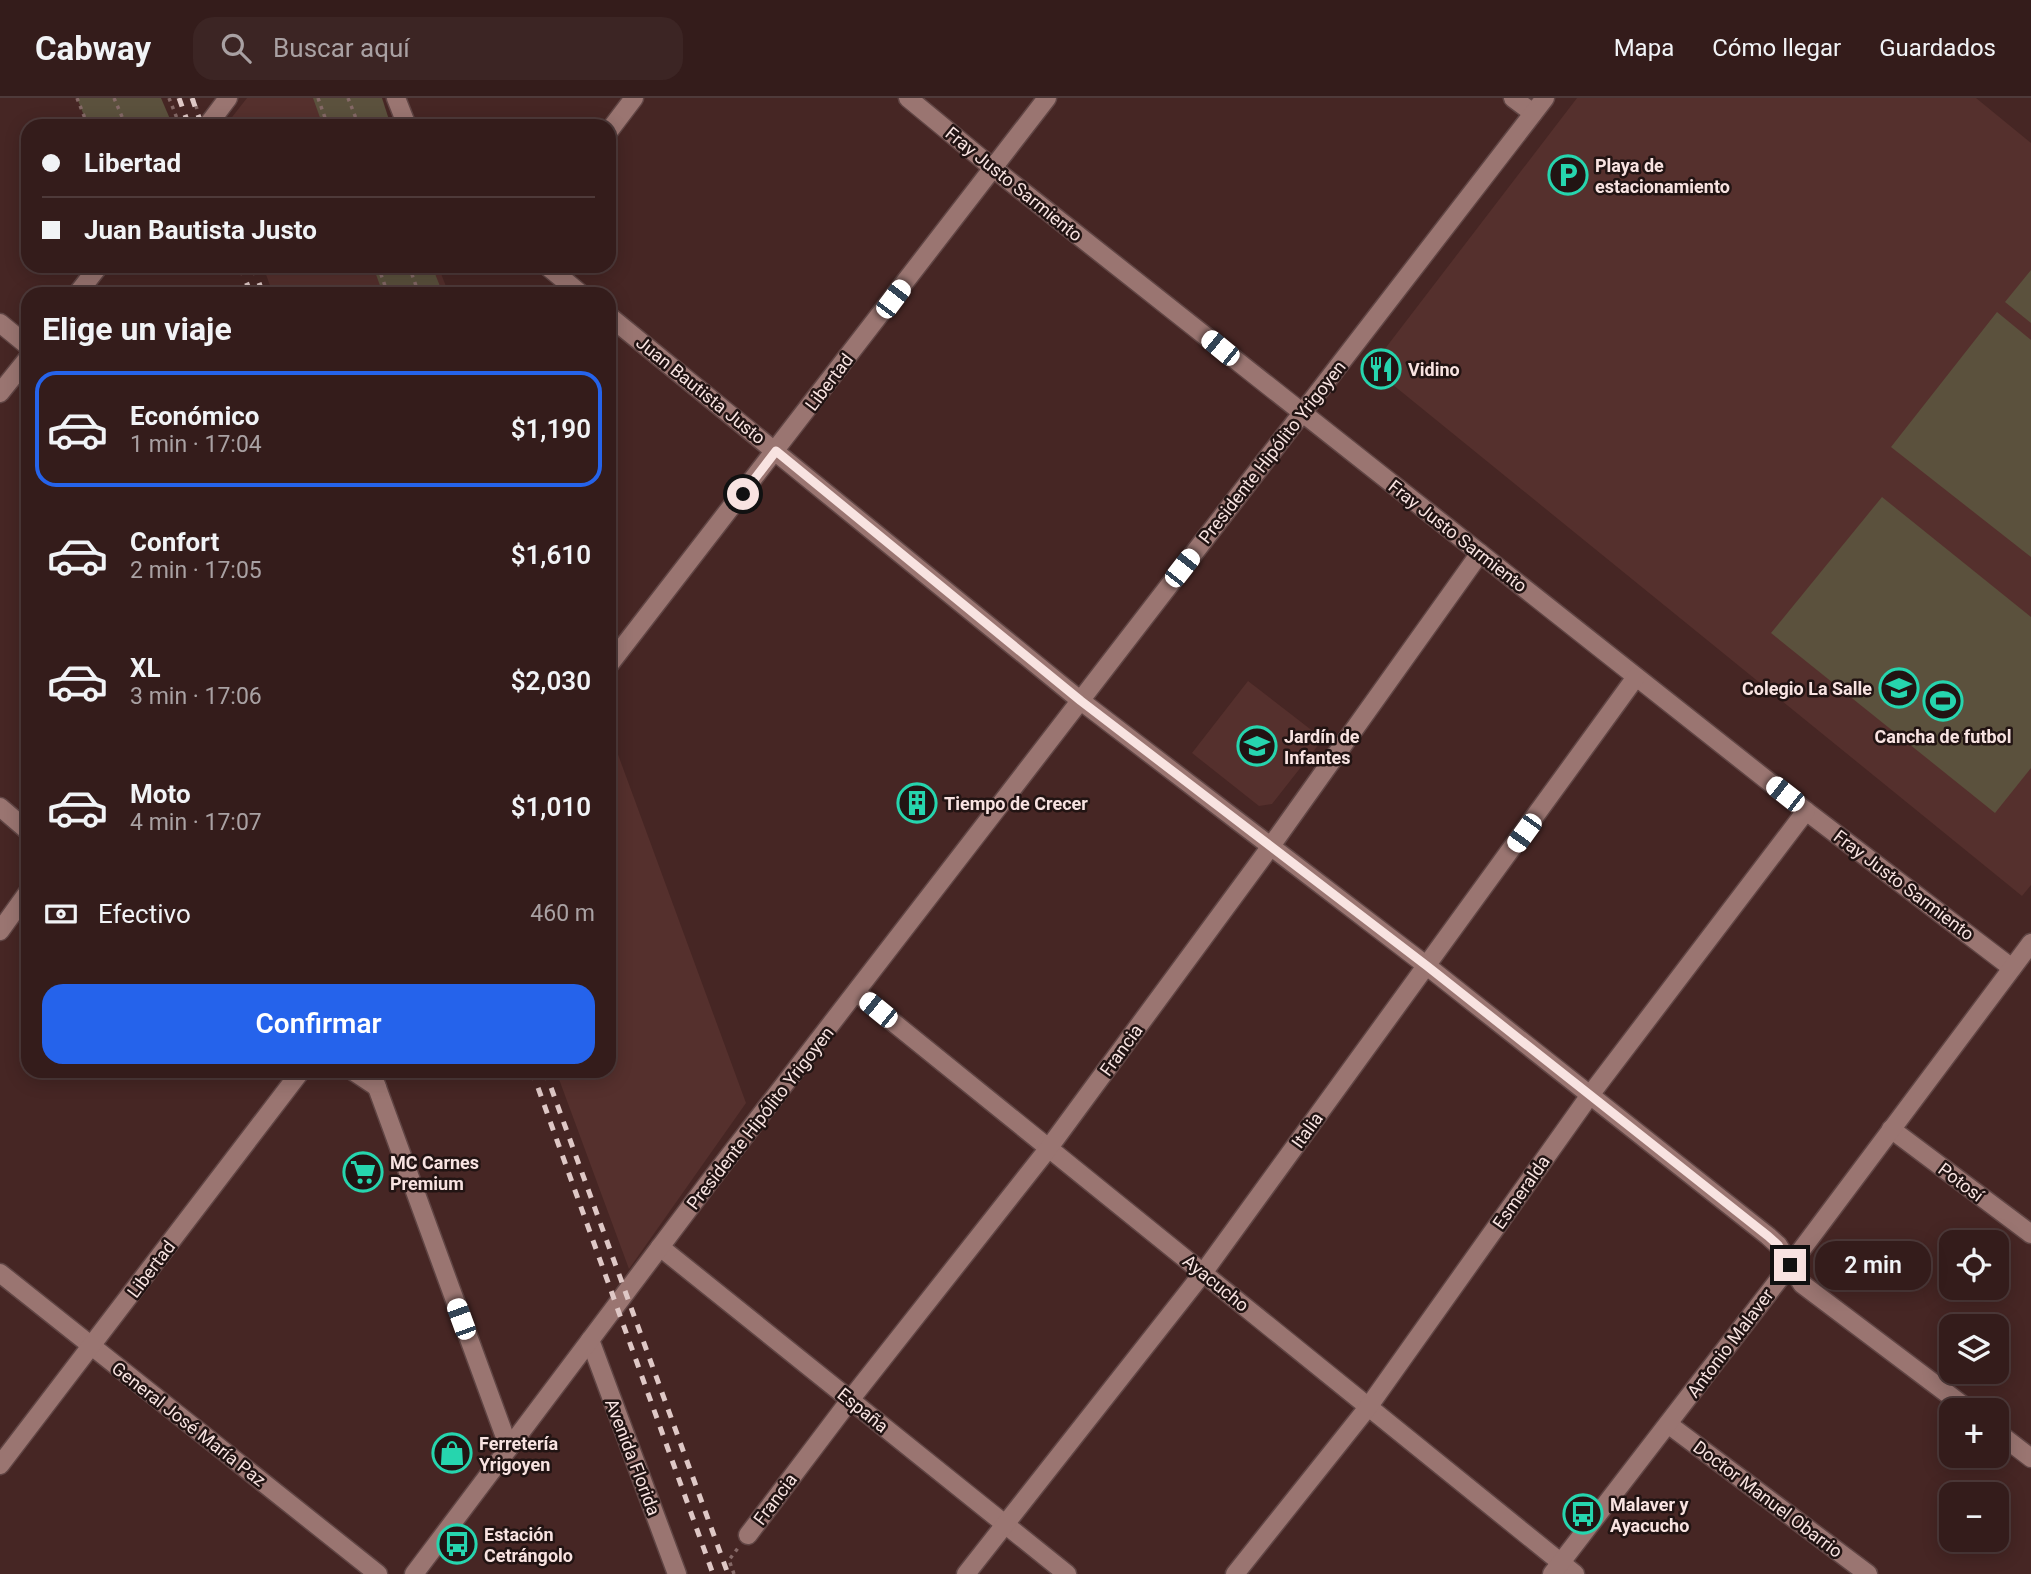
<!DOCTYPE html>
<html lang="es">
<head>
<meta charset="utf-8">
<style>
  :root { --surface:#341c1b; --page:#3c2524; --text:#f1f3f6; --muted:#a9a1a3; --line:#4e3a3a; --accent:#2563eb }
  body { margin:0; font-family:Roboto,sans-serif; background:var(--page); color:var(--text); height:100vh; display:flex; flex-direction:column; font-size:26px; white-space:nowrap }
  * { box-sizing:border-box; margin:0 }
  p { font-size:23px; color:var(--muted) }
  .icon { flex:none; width:38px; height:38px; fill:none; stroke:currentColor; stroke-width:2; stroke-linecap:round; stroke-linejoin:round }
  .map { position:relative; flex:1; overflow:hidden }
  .drawer { position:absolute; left:21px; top:189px; width:595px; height:791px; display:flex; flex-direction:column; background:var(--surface); border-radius:21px; box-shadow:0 4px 18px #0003,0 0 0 2px var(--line) }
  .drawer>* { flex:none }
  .top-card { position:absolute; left:21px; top:21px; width:595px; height:154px; border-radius:21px; box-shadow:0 4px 18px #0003,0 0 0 2px var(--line); display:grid; align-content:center; height:154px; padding:0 21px; background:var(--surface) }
  .buttons { position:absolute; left:1939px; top:1132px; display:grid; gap:14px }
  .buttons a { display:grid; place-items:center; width:70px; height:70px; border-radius:14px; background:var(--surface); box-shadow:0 4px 18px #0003,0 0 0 2px var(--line); font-size:35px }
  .end { position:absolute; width:32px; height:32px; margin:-16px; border:9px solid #f8e3e1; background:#111; box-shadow:0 0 0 4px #111 }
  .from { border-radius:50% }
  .bubble { position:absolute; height:49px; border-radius:21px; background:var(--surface); box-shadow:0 4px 18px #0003,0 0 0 2px var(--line); font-size:23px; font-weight:600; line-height:49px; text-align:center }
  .car { position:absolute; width:21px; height:42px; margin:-21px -10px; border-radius:9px; box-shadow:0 0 5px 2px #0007; background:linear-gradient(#fff 24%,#345 0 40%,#fff 0 76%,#345 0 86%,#fff 0) }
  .top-card b { display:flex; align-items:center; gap:24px; height:66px; font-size:26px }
  .top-card b+b { border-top:2px solid var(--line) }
  .top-card i { width:18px; height:18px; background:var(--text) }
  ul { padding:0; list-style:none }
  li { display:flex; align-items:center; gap:21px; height:116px; margin:0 14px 10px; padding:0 7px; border:4px solid transparent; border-radius:21px }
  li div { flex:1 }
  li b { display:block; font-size:26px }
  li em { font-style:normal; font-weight:600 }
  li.selected { border-color:var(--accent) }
  li>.icon { width:63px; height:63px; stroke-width:1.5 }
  h2 { padding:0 21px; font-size:32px; line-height:84px }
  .pay { display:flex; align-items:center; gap:18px; height:77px; padding:0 21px; font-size:26px }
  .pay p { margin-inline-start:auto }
  .button { display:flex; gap:14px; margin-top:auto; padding:14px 21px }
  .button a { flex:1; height:80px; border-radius:21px; background:var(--accent); color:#fff; font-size:28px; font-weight:600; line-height:80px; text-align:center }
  header { display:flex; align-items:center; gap:42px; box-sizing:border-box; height:98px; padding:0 35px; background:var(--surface); border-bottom:2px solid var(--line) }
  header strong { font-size:33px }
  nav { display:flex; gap:38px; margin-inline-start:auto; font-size:24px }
  .search { width:490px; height:63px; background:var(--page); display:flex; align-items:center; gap:18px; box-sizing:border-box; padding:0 24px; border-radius:21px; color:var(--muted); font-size:26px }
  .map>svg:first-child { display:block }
  .built { fill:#55302d }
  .green { fill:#5b513d }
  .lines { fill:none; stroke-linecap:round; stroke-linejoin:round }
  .minor-casing { stroke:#604544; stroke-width:21 }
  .path { stroke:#856967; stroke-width:3.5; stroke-dasharray:3.5 5; stroke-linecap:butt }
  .minor { stroke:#9a7571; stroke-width:18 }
  .rail { stroke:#dfc8c6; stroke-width:5; stroke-dasharray:9 9; stroke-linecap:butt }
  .route { stroke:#f8e3e1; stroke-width:9 }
  .labels { text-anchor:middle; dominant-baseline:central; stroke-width:5; stroke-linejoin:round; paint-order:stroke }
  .poi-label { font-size:18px; font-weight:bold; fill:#f8e3e1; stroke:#221413; text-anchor:start }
  .street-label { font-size:18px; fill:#f8e3e1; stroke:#221413 }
</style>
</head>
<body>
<header>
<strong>Cabway</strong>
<div class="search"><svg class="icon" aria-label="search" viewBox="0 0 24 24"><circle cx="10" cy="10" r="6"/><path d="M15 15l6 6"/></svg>Buscar aquí</div>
<nav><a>Mapa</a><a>Cómo llegar</a><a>Guardados</a></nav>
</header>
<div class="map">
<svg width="2031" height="1476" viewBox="0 0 2031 1476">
  <rect width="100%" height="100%" fill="#462624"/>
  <g class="built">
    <path d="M247 0H379L389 28H225Z"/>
    <path d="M1577 0H1976L2031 45V787L2022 798 1371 269Z"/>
    <path d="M263 168H438L449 196H273Z"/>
    <path d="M1248 583 1323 641 1272 706 1259 708 1192 655Z"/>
    <path d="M609 632 746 1005 629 1171 556 973H609Z"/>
  </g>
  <g class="green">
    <path d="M77 0H161L173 28H88Z"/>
    <path d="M313 0H382L391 28H323Z"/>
    <path d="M373 168H432L443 196H383Z"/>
    <path d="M2031 172V225L2005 204Z"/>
    <path d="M1997 214 2031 242V459L1891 349Z"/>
    <path d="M1882 399 2031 519V670L1995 715 1771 535Z"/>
  </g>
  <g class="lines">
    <g class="minor-casing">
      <g id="minor">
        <path d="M396 0 407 28"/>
        <path d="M908 0 993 70 1806 713 2012 870"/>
        <path d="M1513 0 1533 15"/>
        <path d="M207 28 228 0"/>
        <path d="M609 33 634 0"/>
        <path d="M547 168 581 196"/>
        <path d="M77 196 99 168"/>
        <path d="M609 218 1081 603 1427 868 1768 1138 1778 1147 1802 1186 1969 1312"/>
        <path d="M0 225 28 248"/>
        <path d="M0 295 28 260"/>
        <path d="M609 567 1047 0"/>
        <path d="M0 709 28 733"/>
        <path d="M0 833 28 794"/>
        <path d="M857 895 1575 1476"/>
        <path d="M353 973 377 989"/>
        <path d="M371 973 509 1350"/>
        <path d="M1891 1031 2031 1136"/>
        <path d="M660 1149 1067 1476"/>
        <path d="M0 1175 378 1476"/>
        <path d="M590 1242 677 1476"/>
        <path d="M1668 1326 1868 1476"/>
        <path d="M1997 1334 2031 1360"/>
        <path d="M0 1367 301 973"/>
        <path d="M748 1437 850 1302 1048 1051 1271 748 1480 455"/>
        <path d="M414 1476 706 1088 1545 0"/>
        <path d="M966 1476 1203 1175 1636 579"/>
        <path d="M1235 1476 1369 1308 1590 997 1806 713"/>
        <path d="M1552 1476 1790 1167 2031 845"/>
      </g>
    </g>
    <g class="path">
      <path d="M77 0 88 28"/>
      <path d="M114 0 126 28"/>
      <path d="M169 0 180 28"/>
      <path d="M193 0 197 11"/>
      <path d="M318 0 328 28"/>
      <path d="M348 0 359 28"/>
      <path d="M378 168 388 196"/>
      <path d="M409 168 419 196"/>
      <path d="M734 1476 729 1462 738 1450"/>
    </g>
    <use href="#minor" class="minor"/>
    <g class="rail">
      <path d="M179 0 189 28"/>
      <path d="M192 0 202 28"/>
      <path d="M240 168 251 196"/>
      <path d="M253 168 263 196"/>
      <path d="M532 973 713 1476"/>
      <path d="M545 973 728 1476"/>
    </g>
  </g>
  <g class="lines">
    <path class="route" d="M743 396 776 353 1081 603 1427 868 1768 1138 1778 1147 1790 1167"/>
  </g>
  <defs>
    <g id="parking-ring" transform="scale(2.0125)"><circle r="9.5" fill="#221413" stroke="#26d5ae" stroke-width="1.5"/><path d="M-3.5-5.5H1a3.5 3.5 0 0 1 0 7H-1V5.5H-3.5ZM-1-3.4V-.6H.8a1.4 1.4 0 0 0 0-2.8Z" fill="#26d5ae"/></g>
    <g id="restaurant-ring" transform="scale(2.0125)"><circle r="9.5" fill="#221413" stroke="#26d5ae" stroke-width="1.5"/><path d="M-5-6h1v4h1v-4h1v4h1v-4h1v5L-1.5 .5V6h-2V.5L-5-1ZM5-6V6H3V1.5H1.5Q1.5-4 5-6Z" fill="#26d5ae"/></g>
    <g id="school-ring" transform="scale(2.0125)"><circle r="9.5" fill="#221413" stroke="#26d5ae" stroke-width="1.5"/><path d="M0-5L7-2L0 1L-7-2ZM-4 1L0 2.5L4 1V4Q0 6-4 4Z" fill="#26d5ae"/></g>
    <g id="stadium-ring" transform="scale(2.0125)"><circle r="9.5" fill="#221413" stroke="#26d5ae" stroke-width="1.5"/><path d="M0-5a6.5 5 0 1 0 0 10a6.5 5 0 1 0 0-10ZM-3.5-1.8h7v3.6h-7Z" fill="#26d5ae"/></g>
    <g id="building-ring" transform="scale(2.0125)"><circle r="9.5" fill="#221413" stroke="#26d5ae" stroke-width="1.5"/><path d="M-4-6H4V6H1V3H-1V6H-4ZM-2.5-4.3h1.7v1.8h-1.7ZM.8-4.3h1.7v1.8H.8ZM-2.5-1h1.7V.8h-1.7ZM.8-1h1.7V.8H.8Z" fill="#26d5ae"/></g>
    <g id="supermarket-ring" transform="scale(2.0125)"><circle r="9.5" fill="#221413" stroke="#26d5ae" stroke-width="1.5"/><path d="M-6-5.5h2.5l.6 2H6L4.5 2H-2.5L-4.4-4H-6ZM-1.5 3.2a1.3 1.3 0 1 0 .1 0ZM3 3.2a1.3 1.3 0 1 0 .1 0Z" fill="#26d5ae"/></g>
    <g id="shop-ring" transform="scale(2.0125)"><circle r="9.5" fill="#221413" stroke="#26d5ae" stroke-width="1.5"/><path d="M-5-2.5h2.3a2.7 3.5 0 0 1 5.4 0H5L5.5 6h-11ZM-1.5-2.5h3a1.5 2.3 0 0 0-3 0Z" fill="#26d5ae"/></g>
    <g id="bus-ring" transform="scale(2.0125)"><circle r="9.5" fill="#221413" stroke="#26d5ae" stroke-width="1.5"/><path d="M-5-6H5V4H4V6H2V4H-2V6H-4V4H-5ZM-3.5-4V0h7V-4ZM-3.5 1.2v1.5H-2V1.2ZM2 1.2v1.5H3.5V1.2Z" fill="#26d5ae"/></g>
  </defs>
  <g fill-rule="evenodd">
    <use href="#parking-ring" x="1568" y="77"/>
    <use href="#restaurant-ring" x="1381" y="271"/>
    <use href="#school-ring" x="1899" y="590"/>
    <use href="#stadium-ring" x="1943" y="603"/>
    <use href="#school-ring" x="1257" y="648"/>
    <use href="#building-ring" x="917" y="705"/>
    <use href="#supermarket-ring" x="363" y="1074"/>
    <use href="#shop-ring" x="452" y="1355"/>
    <use href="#bus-ring" x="1583" y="1416"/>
    <use href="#bus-ring" x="457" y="1446"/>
  </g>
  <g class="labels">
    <g class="poi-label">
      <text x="1595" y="67">Playa de<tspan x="1595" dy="21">estacionamiento</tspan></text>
      <text x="1408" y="271">Vidino</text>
      <text x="1872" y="590" text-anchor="end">Colegio La Salle</text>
      <text x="1284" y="638">Jardín de<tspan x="1284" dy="21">Infantes</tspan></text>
      <text x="1943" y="638" text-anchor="middle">Cancha de futbol</text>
      <text x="944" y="705">Tiempo de Crecer</text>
      <text x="390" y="1064">MC Carnes<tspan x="390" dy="21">Premium</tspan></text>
      <text x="479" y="1345">Ferretería<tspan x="479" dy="21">Yrigoyen</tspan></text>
      <text x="1610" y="1406">Malaver y<tspan x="1610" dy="21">Ayacucho</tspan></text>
      <text x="484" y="1436">Estación<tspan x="484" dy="21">Cetrángolo</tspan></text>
    </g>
    <g class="street-label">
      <text transform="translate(1014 86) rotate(39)">Fray Justo Sarmiento</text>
      <text transform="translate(829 284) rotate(-53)">Libertad</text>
      <text transform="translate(701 292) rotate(39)">Juan Bautista Justo</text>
      <text transform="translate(1272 354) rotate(-52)">Presidente Hipólito Yrigoyen</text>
      <text transform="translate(1458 438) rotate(38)">Fray Justo Sarmiento</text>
      <text transform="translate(1904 787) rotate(37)">Fray Justo Sarmiento</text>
      <text transform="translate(1121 952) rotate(-54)">Francia</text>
      <text transform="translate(760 1020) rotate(-52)">Presidente Hipólito Yrigoyen</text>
      <text transform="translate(1307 1032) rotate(-54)">Italia</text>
      <text transform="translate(1961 1084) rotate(37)">Potosí</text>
      <text transform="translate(1521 1094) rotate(-55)">Esmeralda</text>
      <text transform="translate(151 1171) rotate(-53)">Libertad</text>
      <text transform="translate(1216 1185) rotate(39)">Ayacucho</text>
      <text transform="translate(1730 1245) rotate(-53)">Antonio Malaver</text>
      <text transform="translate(863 1312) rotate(39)">España</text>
      <text transform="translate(189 1326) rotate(38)">General José María Paz</text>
      <text transform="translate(633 1359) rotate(69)">Avenida Florida</text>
      <text transform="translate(775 1401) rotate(-53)">Francia</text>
      <text transform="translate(1768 1401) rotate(37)">Doctor Manuel Obarrio</text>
    </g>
  </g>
</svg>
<div class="buttons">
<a><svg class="icon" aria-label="locate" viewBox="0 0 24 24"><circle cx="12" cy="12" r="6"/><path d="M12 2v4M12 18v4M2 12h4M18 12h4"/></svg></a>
<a><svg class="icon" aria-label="layers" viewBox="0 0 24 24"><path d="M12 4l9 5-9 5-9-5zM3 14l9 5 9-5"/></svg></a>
<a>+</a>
<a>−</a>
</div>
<i class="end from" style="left:743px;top:396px"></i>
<i class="end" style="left:1790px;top:1167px"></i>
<div class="bubble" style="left:1815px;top:1143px;width:116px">2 min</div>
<i class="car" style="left:893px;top:201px;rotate:37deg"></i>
<i class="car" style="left:1220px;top:250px;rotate:309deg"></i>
<i class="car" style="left:1182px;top:470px;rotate:38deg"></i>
<i class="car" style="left:1785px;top:696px;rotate:308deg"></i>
<i class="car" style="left:1524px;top:735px;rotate:216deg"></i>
<i class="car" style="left:878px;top:912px;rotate:309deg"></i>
<i class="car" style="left:461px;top:1221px;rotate:340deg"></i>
<div class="top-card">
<b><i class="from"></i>Libertad</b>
<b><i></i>Juan Bautista Justo</b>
</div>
<section class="drawer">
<h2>Elige un viaje</h2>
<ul>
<li class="selected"><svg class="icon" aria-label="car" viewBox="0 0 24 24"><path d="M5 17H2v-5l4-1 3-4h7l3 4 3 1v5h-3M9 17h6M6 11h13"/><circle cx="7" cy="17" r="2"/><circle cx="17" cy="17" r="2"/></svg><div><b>Económico</b><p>1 min · 17:04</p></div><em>$1,190</em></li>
<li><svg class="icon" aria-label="car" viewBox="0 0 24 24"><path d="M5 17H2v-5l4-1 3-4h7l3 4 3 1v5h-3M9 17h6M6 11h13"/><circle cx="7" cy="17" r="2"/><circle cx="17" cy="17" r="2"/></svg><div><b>Confort</b><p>2 min · 17:05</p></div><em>$1,610</em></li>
<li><svg class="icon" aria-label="car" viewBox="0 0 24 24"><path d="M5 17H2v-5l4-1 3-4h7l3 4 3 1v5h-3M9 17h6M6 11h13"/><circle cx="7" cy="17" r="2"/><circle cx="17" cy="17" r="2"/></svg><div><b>XL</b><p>3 min · 17:06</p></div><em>$2,030</em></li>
<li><svg class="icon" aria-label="car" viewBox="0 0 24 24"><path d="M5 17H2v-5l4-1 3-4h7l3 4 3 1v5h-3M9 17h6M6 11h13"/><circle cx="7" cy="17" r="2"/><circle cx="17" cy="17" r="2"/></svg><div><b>Moto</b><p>4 min · 17:07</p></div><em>$1,010</em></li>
</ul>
<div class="pay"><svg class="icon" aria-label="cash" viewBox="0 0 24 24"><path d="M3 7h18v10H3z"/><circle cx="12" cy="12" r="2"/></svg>Efectivo<p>460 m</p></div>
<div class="button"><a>Confirmar</a></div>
</section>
</div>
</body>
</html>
